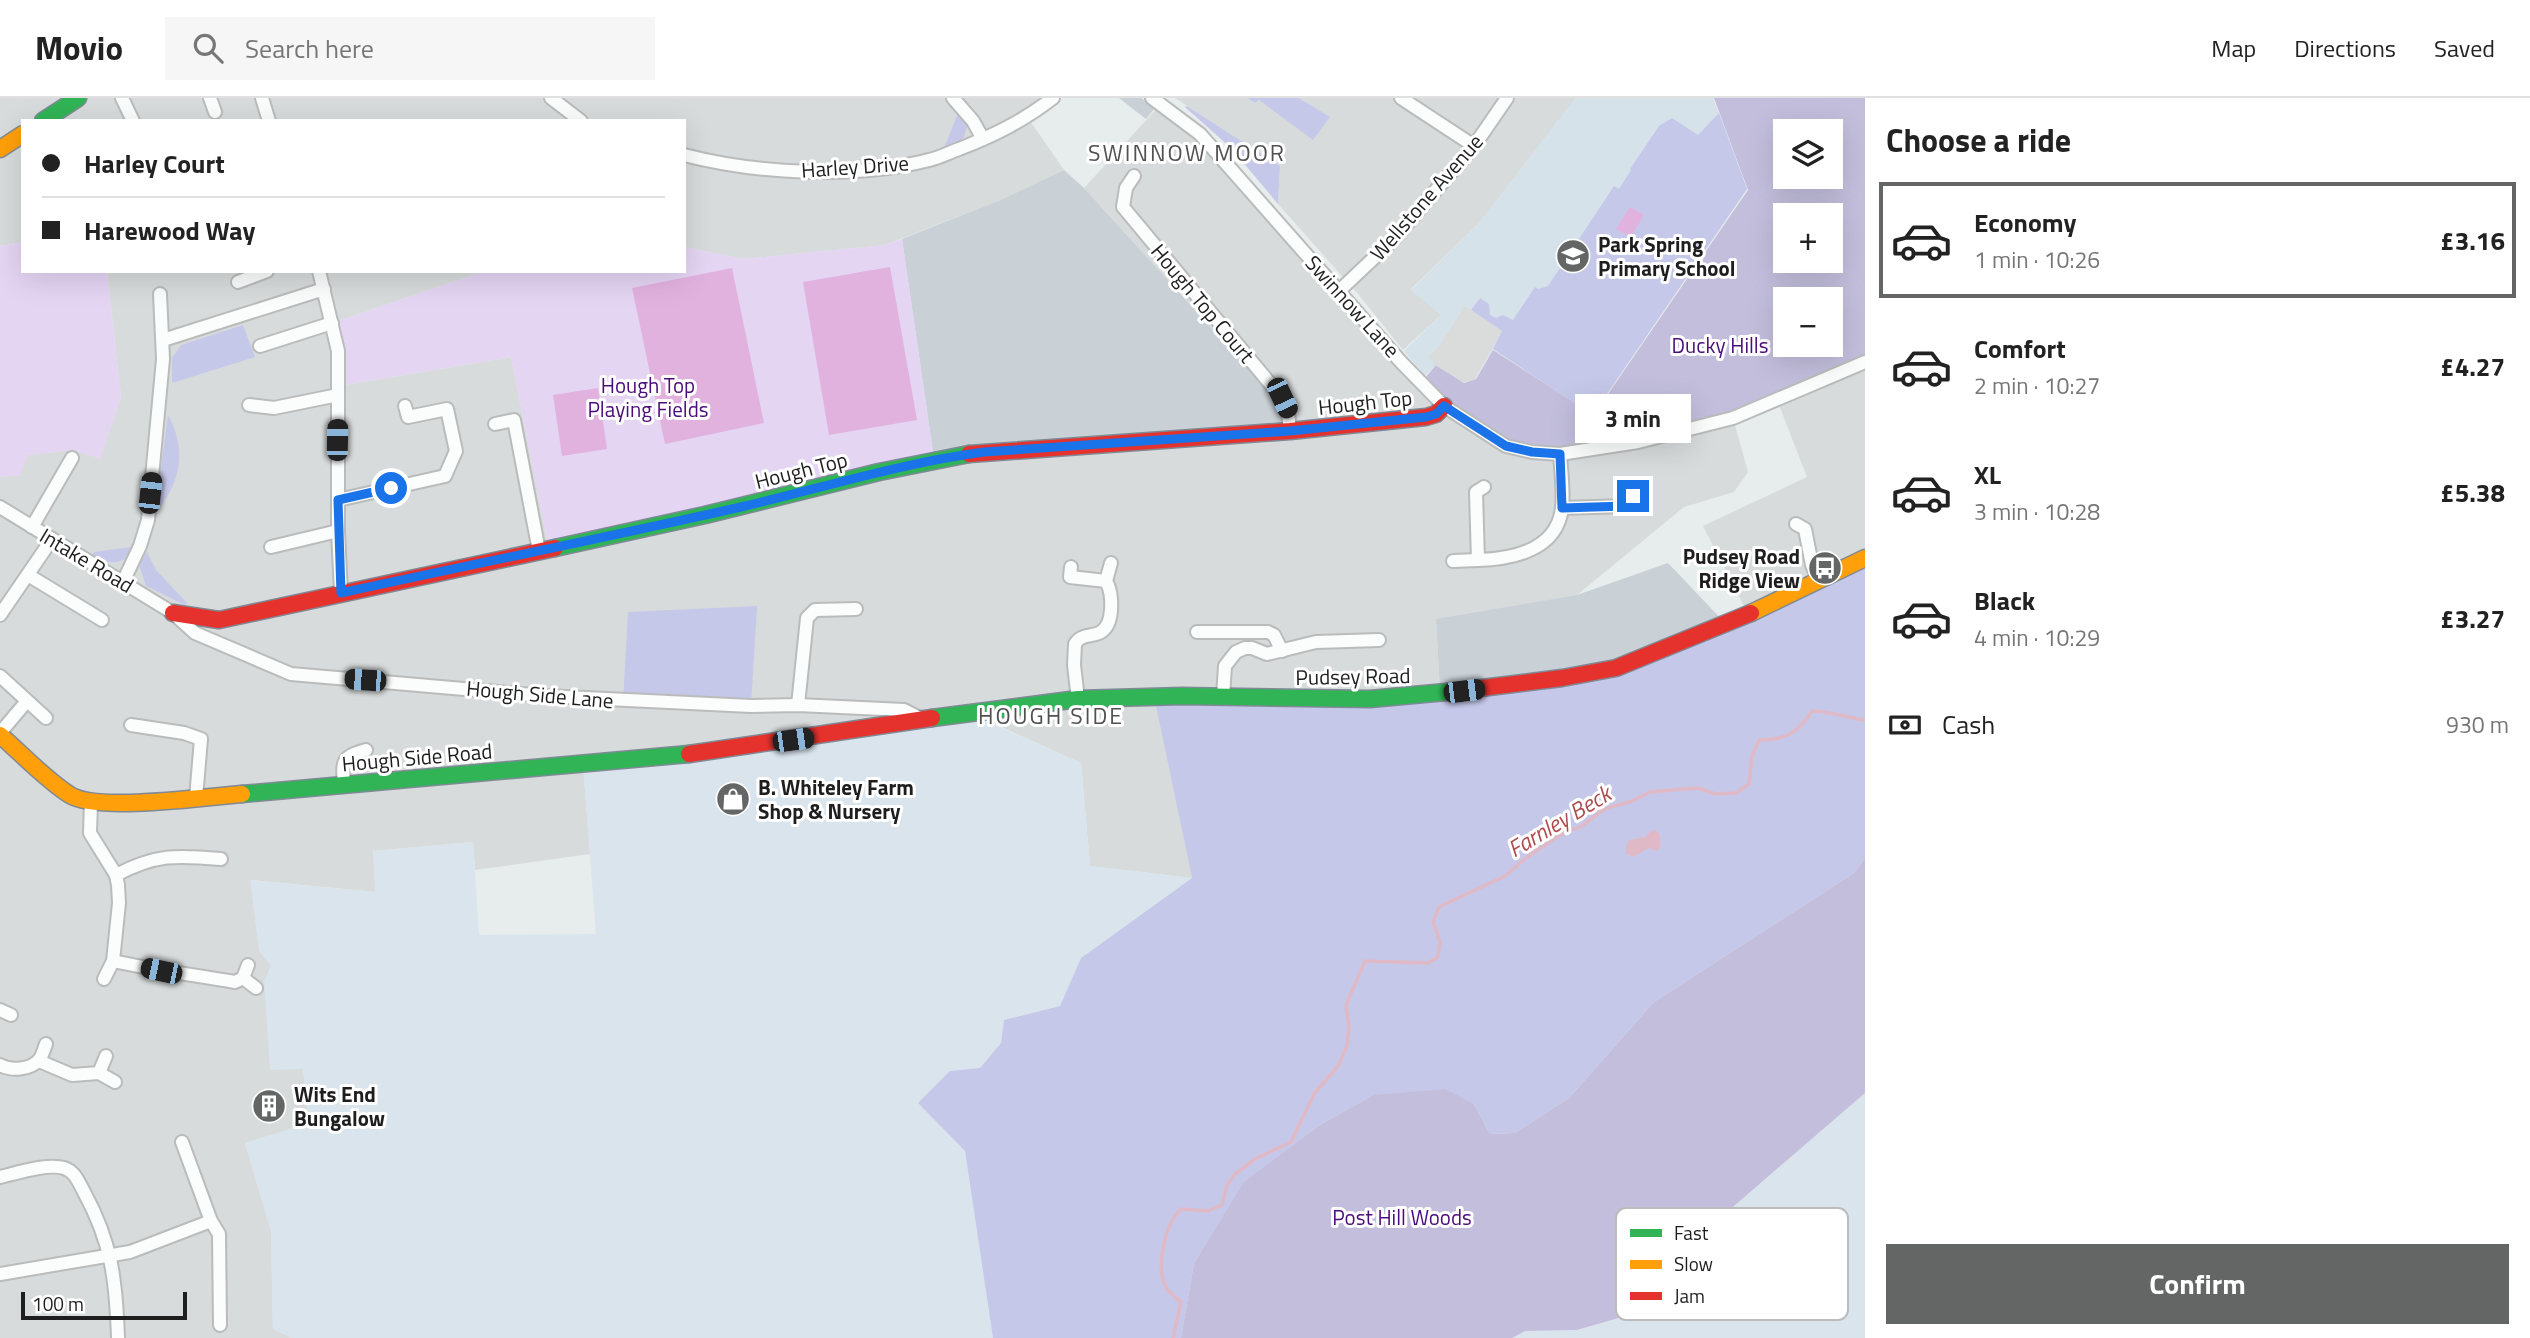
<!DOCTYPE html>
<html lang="en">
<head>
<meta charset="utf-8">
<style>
  :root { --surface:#fff; --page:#f6f6f6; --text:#222; --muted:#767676; --line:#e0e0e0; --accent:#646666 }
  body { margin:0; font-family:"Titillium Web",sans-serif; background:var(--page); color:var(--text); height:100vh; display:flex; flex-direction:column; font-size:26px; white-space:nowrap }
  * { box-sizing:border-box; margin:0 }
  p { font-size:23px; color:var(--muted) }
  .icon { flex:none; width:38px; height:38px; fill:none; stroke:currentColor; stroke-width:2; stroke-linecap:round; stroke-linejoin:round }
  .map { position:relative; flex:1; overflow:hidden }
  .side { display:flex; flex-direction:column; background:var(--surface); width:665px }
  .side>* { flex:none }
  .hud { position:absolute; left:21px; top:21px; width:665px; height:154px; border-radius:0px; box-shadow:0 7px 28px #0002; display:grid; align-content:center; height:154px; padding:0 21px; background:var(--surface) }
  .controls { position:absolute; left:1773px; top:21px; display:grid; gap:14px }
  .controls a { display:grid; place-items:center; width:70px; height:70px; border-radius:0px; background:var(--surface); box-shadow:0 7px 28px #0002; font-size:35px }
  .scale { position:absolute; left:21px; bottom:18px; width:166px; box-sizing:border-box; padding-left:7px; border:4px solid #1e1e1e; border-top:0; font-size:19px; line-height:24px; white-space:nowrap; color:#1e1e1e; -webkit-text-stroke:5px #fff; paint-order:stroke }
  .end { position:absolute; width:32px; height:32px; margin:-16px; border:9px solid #1a73e8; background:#fff; box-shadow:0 0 0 4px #fff }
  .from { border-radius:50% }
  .bubble { position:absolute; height:49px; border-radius:0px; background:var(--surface); box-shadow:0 7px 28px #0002; font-size:23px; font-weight:700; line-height:49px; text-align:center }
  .car { position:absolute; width:21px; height:42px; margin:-21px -10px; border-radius:9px; box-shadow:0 0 5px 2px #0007; background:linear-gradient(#222 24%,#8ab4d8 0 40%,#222 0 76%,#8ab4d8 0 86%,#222 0) }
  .hud b { display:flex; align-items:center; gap:24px; height:66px; font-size:26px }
  .hud b+b { border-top:2px solid var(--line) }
  .hud i { width:18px; height:18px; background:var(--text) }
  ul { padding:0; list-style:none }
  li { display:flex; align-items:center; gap:21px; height:116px; margin:0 14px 10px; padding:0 7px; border:4px solid transparent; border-radius:0px }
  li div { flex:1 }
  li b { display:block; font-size:26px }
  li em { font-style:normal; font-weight:700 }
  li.on { border-color:var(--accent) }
  li>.icon { width:63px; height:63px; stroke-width:1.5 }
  h2 { padding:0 21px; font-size:32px; line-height:84px }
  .pay { display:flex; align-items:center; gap:18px; height:77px; padding:0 21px; font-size:26px }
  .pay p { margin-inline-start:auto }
  .button { display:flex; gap:14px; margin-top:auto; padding:14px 21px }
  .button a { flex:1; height:80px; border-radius:0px; background:var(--accent); color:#fff; font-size:28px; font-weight:700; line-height:80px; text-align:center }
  header { display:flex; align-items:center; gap:42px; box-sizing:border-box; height:98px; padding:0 35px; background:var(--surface); border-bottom:2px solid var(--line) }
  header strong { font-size:33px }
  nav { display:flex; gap:38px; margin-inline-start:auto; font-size:24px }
  .search { width:490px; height:63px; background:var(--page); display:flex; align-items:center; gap:18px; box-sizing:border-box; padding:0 24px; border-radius:0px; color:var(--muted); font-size:26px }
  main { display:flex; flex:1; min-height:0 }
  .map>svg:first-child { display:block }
  .residential { fill:#d8dbdb }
  .education { fill:#d6e2e9 }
  .construction { fill:#c9d0d6 }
  .farmland { fill:#dae4ed }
  .grass { fill:#c6c8ea }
  .forest { fill:#c2bedc; fill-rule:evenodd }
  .park { fill:#e4d5f3 }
  .pitch { fill:#e2b2df }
  .parking { fill:#dadcdc }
  .water { fill:#dfbac6 }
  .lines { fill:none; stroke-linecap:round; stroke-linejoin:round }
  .stream { stroke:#dfbac6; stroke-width:3.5 }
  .street-casing { stroke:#babcbc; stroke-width:16 }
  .fast-casing { stroke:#7f8a96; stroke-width:19 }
  .slow-casing { stroke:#7f8a96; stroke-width:19 }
  .jam-casing { stroke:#7f8a96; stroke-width:19 }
  .street { stroke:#fbfcfc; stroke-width:12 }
  .fast { stroke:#30b455; stroke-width:16 }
  .slow { stroke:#ff9f0a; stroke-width:16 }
  .jam { stroke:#e5322d; stroke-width:16 }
  .route { stroke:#1a73e8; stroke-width:9 }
  .labels { text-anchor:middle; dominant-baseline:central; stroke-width:6; stroke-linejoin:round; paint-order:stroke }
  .street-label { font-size:21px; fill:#1e1e1e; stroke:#fff }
  .poi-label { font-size:21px; font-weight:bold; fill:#1e1e1e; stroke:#fff; text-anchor:start }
  .park-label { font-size:21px; fill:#4b0d7c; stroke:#fff }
  .neighbourhood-label { font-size:23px; letter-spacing:2px; fill:#515151; stroke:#fff }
  .water-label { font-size:23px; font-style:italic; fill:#ad4b4d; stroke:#fff }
  .key { fill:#fff; stroke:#bcbcbc; stroke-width:2 }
  .key-label { font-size:19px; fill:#1e1e1e }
</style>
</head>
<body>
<header>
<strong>Movio</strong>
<div class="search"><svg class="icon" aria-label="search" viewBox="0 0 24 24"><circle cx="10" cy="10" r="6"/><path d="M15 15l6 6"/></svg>Search here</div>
<nav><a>Map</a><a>Directions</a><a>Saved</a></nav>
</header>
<main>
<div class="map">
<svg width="1865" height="1240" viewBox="0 0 1865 1240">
  <rect width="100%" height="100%" fill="#e7ecec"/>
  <g class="residential">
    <path d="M0 0H64L30 23H23V27L0 43Z"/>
    <path d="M78 0H1053L1028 20 1064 72 1003 101 885 147 743 161 684 149V23H43Z"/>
    <path d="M1175 0H1247L1255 5 1258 2 1329 19 1299 0H1576L1479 125 1411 191 1441 217 1403 252 1359 197 1278 106 1280 68Z"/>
    <path d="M1161 6 1200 36 1444 308 1560 356 1733 320 1748 374 1734 394 1684 409 1577 497 1436 522 1440 595 1155 598 1192 780 1090 768 1081 665 988 623 986 613 583 666 590 756 475 772 473 744 373 753 376 794 251 782 271 868 270 971 303 970 309 1026 245 1045 271 1133 273 1231 292 1240H0V379L20 377 27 357 72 352 100 360 121 300 107 173H485L332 225 338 288 511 259 549 451 934 361 1288 314 1084 90Z"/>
    <path d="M23 36V144L0 148V51Z"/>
    <path d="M1865 264V460L1748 516 1703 428 1807 379 1777 302Z"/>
  </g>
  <path class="education" d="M1576 0H1713L1747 91 1596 312 1572 303 1493 251 1474 282 1463 284 1436 267 1425 278 1404 253 1441 217 1411 192 1479 125Z"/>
  <g class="construction">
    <path d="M1119 0H1141L1155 10 1146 21Z"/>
    <path d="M1064 72 1084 90 1288 314 1290 333 934 361 902 141 1003 101Z"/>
    <path d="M1668 465 1725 525 1616 570 1440 595 1436 521 1577 497Z"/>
  </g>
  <g class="farmland">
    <path d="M986 613 988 624 1081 665 1090 768 1192 780 1081 860 1060 908 1004 922 1001 945 980 970 950 973 918 1005 965 1053 993 1240H292L273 1231 271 1133 245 1045 309 1025 303 971 270 972 264 883 271 868 259 853 250 782 375 794 373 753 473 744 479 837 596 836 583 665Z"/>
    <path d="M1865 995V1240H1512L1524 1233 1577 1232 1636 1215 1721 1199 1711 1180 1686 1177 1679 1165 1705 1133Z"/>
  </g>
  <g class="grass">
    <path d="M1247 0H1299L1330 19 1313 42 1259 2 1255 5Z"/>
    <path d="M1187 8 1280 68 1278 106 1231 50 1185 9Z"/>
    <path d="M959 13 968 26 962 45 944 50Z"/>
    <path d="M1719 15 1747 91 1596 312 1572 303 1493 251 1502 233 1471 212 1480 200 1489 206 1490 217 1496 220 1503 217 1513 222 1535 189 1538 191 1548 188 1614 88 1619 91 1631 72 1630 71 1659 28 1672 20 1698 37Z"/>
    <path d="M243 227 255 259 172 285V260L181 247Z"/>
    <path d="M168 317C188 354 180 385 155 416Z"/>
    <path d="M131 449V455C120 469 105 465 92 457L94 454Z"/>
    <path d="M147 454 156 472 187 505 185 507 146 488 139 466Z"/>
    <path d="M1865 460V760L1854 775 1654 904 1569 1000 1515 1035 1490 1036 1474 1006 1373 997 1320 1027 1244 1085 1194 1165 1181 1240H993L965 1053 918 1005 950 973 980 970 1001 945 1004 922 1060 908 1081 860 1192 780 1154 598 1295 600 1616 570Z"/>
    <path d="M757 508 751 608 623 603 628 514Z"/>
  </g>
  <g class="forest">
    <path d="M1714 0H1865V257L1726 316 1677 329 1586 348 1532 349 1511 345 1463 318 1426 279 1436 267 1464 285 1476 281 1493 252 1572 303 1597 312 1748 92ZM1785 33H1830V79H1785ZM1785 117H1830V163H1785ZM1785 201H1830V247H1785Z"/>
    <path d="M1865 760V995L1705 1133 1679 1165 1686 1177 1711 1180 1722 1199 1636 1215 1577 1232 1525 1233 1512 1240H1181L1194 1165 1244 1084 1320 1027 1373 997 1445 991 1474 1006 1490 1036 1515 1035 1569 1000 1654 904 1854 775Z"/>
  </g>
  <g class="park">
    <path d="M902 141 934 361 549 451 511 259 338 288 332 225 485 173H684V149L743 161 885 147Z"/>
    <path d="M23 144V173H107L121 300 100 361 72 352 28 357 20 377 0 379V148Z"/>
  </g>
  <g class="pitch">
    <path d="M1630 109 1644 117 1631 139 1616 131Z"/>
    <path d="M890 169 917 322 829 337 803 184Z"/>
    <path d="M732 170 764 325 665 346 632 190Z"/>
    <path d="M598 290 607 351 562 358 553 297Z"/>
  </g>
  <path class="parking" d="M1465 208 1502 233 1474 282 1463 284 1435 267 1428 259 1440 247Z"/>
  <path class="water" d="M1655 732 1660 736V750L1656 753 1649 750 1633 759 1626 756V749L1629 742 1645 739 1651 733Z"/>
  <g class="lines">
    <path class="stream" d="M1173 1240 1181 1204C1176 1200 1168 1194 1165 1188 1156 1167 1165 1126 1181 1111L1208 1113 1222 1107 1227 1087 1235 1076 1255 1061 1291 1044 1314 996 1338 968 1347 948 1349 930 1346 907 1365 863 1428 865 1438 859 1440 844 1433 824 1439 809 1505 778 1527 759 1560 737 1582 728 1604 711 1632 703 1650 694 1697 690 1716 696 1736 695 1749 686 1752 658 1759 642C1785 642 1798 635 1812 613 1832 613 1846 620 1865 622"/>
    <g class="street-casing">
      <g id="street">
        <path d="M122 0 133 23"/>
        <path d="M210 0 215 14"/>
        <path d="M262 0 269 23"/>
        <path d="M551 0 581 23"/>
        <path d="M953 0 973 23 983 41"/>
        <path d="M1152 0 1200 36 1401 264 1444 308 1506 348 1532 354 1560 356 1638 344 1733 320 1865 264"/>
        <path d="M1401 0 1474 48"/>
        <path d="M684 57C758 76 855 81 929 62 939 60 950 54 959 51 995 37 1023 23 1053 0"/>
        <path d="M1134 78 1126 90 1123 109 1282 300 1288 314 1290 333"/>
        <path d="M319 173 338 253V433L341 495"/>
        <path d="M238 184 267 173"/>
        <path d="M1339 193 1394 141 1474 48 1507 0"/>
        <path d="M163 242 324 191"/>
        <path d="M260 248 332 225"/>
        <path d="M249 307 274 310 338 297"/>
        <path d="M495 326 514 322 539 453"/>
        <path d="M1484 389 1476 394 1478 462C1513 461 1557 452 1562 410 1564 393 1561 373 1560 356"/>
        <path d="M338 402 445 378 456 353 447 311 408 319 405 308"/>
        <path d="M0 409 173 515 195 535 291 576 545 598 751 608 798 607 904 612 922 621"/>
        <path d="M1562 410 1626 408 1633 398"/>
        <path d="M1796 426 1805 431 1812 467 1818 481"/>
        <path d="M32 429 72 360"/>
        <path d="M271 449 338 433"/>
        <path d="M1453 463 1478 462"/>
        <path d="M1071 469 1070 479 1106 483C1113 495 1115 528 1099 535 1090 539 1081 536 1075 546L1074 567 1078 601"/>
        <path d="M28 477 102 522"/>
        <path d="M1106 483 1111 465"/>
        <path d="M123 484 140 448 148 422 163 261 160 196"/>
        <path d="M0 517 52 441"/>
        <path d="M1197 534H1268L1274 537 1282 553"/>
        <path d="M0 578 46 620"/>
        <path d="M1223 599 1225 568 1236 554 1245 550H1252L1267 556 1316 544 1379 542"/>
        <path d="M798 607 807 520 815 512 856 511"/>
        <path d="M131 627 184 635 201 641 196 700"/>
        <path d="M0 635 27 603"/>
        <path d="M344 687C342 662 342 659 366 652"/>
        <path d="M91 704 90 735 116 777 118 787 119 805 113 863C154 872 195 877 235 884L243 880 248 867"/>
        <path d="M116 777C156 756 176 757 221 761"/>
        <path d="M243 880 256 890"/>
        <path d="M104 881 113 863"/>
        <path d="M0 912 11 917"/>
        <path d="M39 963 72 977 99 975 106 958"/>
        <path d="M0 967C11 973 30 972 39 962 42 959 44 951 46 946"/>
        <path d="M99 975 115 984"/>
        <path d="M182 1044 211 1123 219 1136 220 1227"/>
        <path d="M0 1079C17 1075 48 1065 64 1070 75 1073 79 1085 84 1094 112 1145 116 1183 118 1240"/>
        <path d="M0 1176 130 1154 211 1123"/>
      </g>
    </g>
    <g class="fast-casing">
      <g id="fast">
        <path d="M43 23 78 0"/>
        <path d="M555 450 705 417 879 374 969 356"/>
        <path d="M932 620 1078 601 1182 598 1370 601 1457 593"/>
        <path d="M242 696 689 656"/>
      </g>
    </g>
    <g class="slow-casing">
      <g id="slow">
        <path d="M0 51 23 36"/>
        <path d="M1751 515 1865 460"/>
        <path d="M0 637C22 656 46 682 70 697 96 714 207 699 242 696"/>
      </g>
    </g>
    <g class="jam-casing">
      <g id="jam">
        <path d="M969 356 1290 333 1426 319 1436 316 1444 308"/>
        <path d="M173 515 219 522 555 450"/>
        <path d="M1457 593 1562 580 1616 570 1751 515"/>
        <path d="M689 656 932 620"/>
      </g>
    </g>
    <use href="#street" class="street"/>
    <use href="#fast" class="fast"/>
    <use href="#slow" class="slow"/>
    <use href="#jam" class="jam"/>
  </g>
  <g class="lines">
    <path class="route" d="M391 390 338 402 341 495C474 466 608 439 741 409 822 390 901 365 984 354L1290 333 1426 319 1436 316 1444 308 1506 348 1532 354 1560 356 1562 410 1626 408 1633 398"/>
  </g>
  <defs>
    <g id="school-disc" transform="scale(1.75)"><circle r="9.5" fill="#646666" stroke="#fff"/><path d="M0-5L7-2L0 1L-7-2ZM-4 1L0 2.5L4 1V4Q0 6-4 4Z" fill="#fff"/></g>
    <g id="bus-disc" transform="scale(1.75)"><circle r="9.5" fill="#646666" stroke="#fff"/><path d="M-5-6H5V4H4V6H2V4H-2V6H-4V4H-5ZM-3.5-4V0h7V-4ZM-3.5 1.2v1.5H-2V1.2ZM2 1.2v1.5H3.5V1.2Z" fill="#fff"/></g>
    <g id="shop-disc" transform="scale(1.75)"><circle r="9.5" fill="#646666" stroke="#fff"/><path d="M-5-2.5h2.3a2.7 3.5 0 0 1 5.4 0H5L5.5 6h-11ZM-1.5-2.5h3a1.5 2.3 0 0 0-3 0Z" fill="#fff"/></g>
    <g id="building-disc" transform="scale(1.75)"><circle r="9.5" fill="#646666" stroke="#fff"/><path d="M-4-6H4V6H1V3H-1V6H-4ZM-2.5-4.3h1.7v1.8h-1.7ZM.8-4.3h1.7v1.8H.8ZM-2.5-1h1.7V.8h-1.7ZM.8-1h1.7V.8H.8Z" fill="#fff"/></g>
  </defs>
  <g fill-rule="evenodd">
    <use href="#school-disc" x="1573" y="158"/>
    <use href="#bus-disc" x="1825" y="470"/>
    <use href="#shop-disc" x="733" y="701"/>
    <use href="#building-disc" x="269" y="1008"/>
  </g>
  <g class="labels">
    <g class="street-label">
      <text transform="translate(855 68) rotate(-4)">Harley Drive</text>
      <text transform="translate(1426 99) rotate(-49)">Wellstone Avenue</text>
      <text transform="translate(1203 205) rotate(50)">Hough Top Court</text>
      <text transform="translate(1353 208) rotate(48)">Swinnow Lane</text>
      <text transform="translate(1365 304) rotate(-6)">Hough Top</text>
      <text transform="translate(801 372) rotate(-14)">Hough Top</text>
      <text transform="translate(87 462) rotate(31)">Intake Road</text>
      <text transform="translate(1353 578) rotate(-1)">Pudsey Road</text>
      <text transform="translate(540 596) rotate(5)">Hough Side Lane</text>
      <text transform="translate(417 659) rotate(-5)">Hough Side Road</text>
    </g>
    <g class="poi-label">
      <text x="1598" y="146">Park Spring<tspan x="1598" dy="24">Primary School</tspan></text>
      <text x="1800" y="458" text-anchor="end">Pudsey Road<tspan x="1800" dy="24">Ridge View</tspan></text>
      <text x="758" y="689">B. Whiteley Farm<tspan x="758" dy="24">Shop &amp; Nursery</tspan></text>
      <text x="294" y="996">Wits End<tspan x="294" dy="24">Bungalow</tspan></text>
    </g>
    <g class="park-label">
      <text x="1720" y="247">Ducky Hills</text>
      <text x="648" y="287">Hough Top<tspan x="648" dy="24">Playing Fields</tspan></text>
      <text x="1402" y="1119">Post Hill Woods</text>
    </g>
    <g class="neighbourhood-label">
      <text x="1187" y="54">SWINNOW MOOR</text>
      <text x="1051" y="617">HOUGH SIDE</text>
    </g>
    <g class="water-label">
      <text transform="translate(1559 723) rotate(-31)">Farnley Beck</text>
    </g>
  </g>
  <rect x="1616" y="1110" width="232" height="112" rx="10" class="key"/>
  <rect x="1630" y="1131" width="32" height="8" fill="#30b455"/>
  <rect x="1630" y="1162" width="32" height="9" fill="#ff9f0a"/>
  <rect x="1630" y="1194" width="32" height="8" fill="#e5322d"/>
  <g class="key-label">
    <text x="1674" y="1142">Fast</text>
    <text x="1674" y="1173">Slow</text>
    <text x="1674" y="1205">Jam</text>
  </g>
</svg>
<div class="controls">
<a><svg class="icon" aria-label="layers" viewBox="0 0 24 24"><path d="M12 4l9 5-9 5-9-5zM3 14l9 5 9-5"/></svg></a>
<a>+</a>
<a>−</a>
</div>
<div class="scale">100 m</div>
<i class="end from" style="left:391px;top:390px"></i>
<i class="end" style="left:1633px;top:398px"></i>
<div class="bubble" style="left:1575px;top:296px;width:116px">3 min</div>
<i class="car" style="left:1282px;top:300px;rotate:155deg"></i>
<i class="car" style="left:337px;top:342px;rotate:1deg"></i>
<i class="car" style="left:150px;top:395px;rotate:6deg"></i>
<i class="car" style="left:365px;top:582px;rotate:274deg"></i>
<i class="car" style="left:1464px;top:593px;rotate:83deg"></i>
<i class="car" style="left:793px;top:642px;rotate:82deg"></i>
<i class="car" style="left:161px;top:873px;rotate:282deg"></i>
<div class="hud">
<b><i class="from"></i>Harley Court</b>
<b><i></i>Harewood Way</b>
</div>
</div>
<section class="side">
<h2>Choose a ride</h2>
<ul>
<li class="on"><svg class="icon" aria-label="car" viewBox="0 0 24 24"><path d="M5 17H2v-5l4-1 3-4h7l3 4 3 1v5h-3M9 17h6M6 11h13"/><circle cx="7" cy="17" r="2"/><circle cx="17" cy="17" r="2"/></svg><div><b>Economy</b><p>1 min · 10:26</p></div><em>£3.16</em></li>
<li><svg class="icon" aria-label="car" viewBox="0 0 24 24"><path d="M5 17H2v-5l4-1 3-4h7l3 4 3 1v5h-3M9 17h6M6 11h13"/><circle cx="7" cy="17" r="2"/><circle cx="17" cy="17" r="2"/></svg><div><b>Comfort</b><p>2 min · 10:27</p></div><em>£4.27</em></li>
<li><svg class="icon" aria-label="car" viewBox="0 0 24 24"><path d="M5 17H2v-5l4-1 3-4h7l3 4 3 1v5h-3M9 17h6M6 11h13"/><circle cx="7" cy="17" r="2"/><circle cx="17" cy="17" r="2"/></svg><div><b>XL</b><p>3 min · 10:28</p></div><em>£5.38</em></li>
<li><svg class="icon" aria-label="car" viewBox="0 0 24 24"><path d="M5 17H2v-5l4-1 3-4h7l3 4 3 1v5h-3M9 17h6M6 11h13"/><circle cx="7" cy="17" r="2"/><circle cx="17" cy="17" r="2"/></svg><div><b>Black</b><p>4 min · 10:29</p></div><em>£3.27</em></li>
</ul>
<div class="pay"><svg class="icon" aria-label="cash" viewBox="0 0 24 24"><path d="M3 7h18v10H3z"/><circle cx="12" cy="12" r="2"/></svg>Cash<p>930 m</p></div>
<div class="button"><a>Confirm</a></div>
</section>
</main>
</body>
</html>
